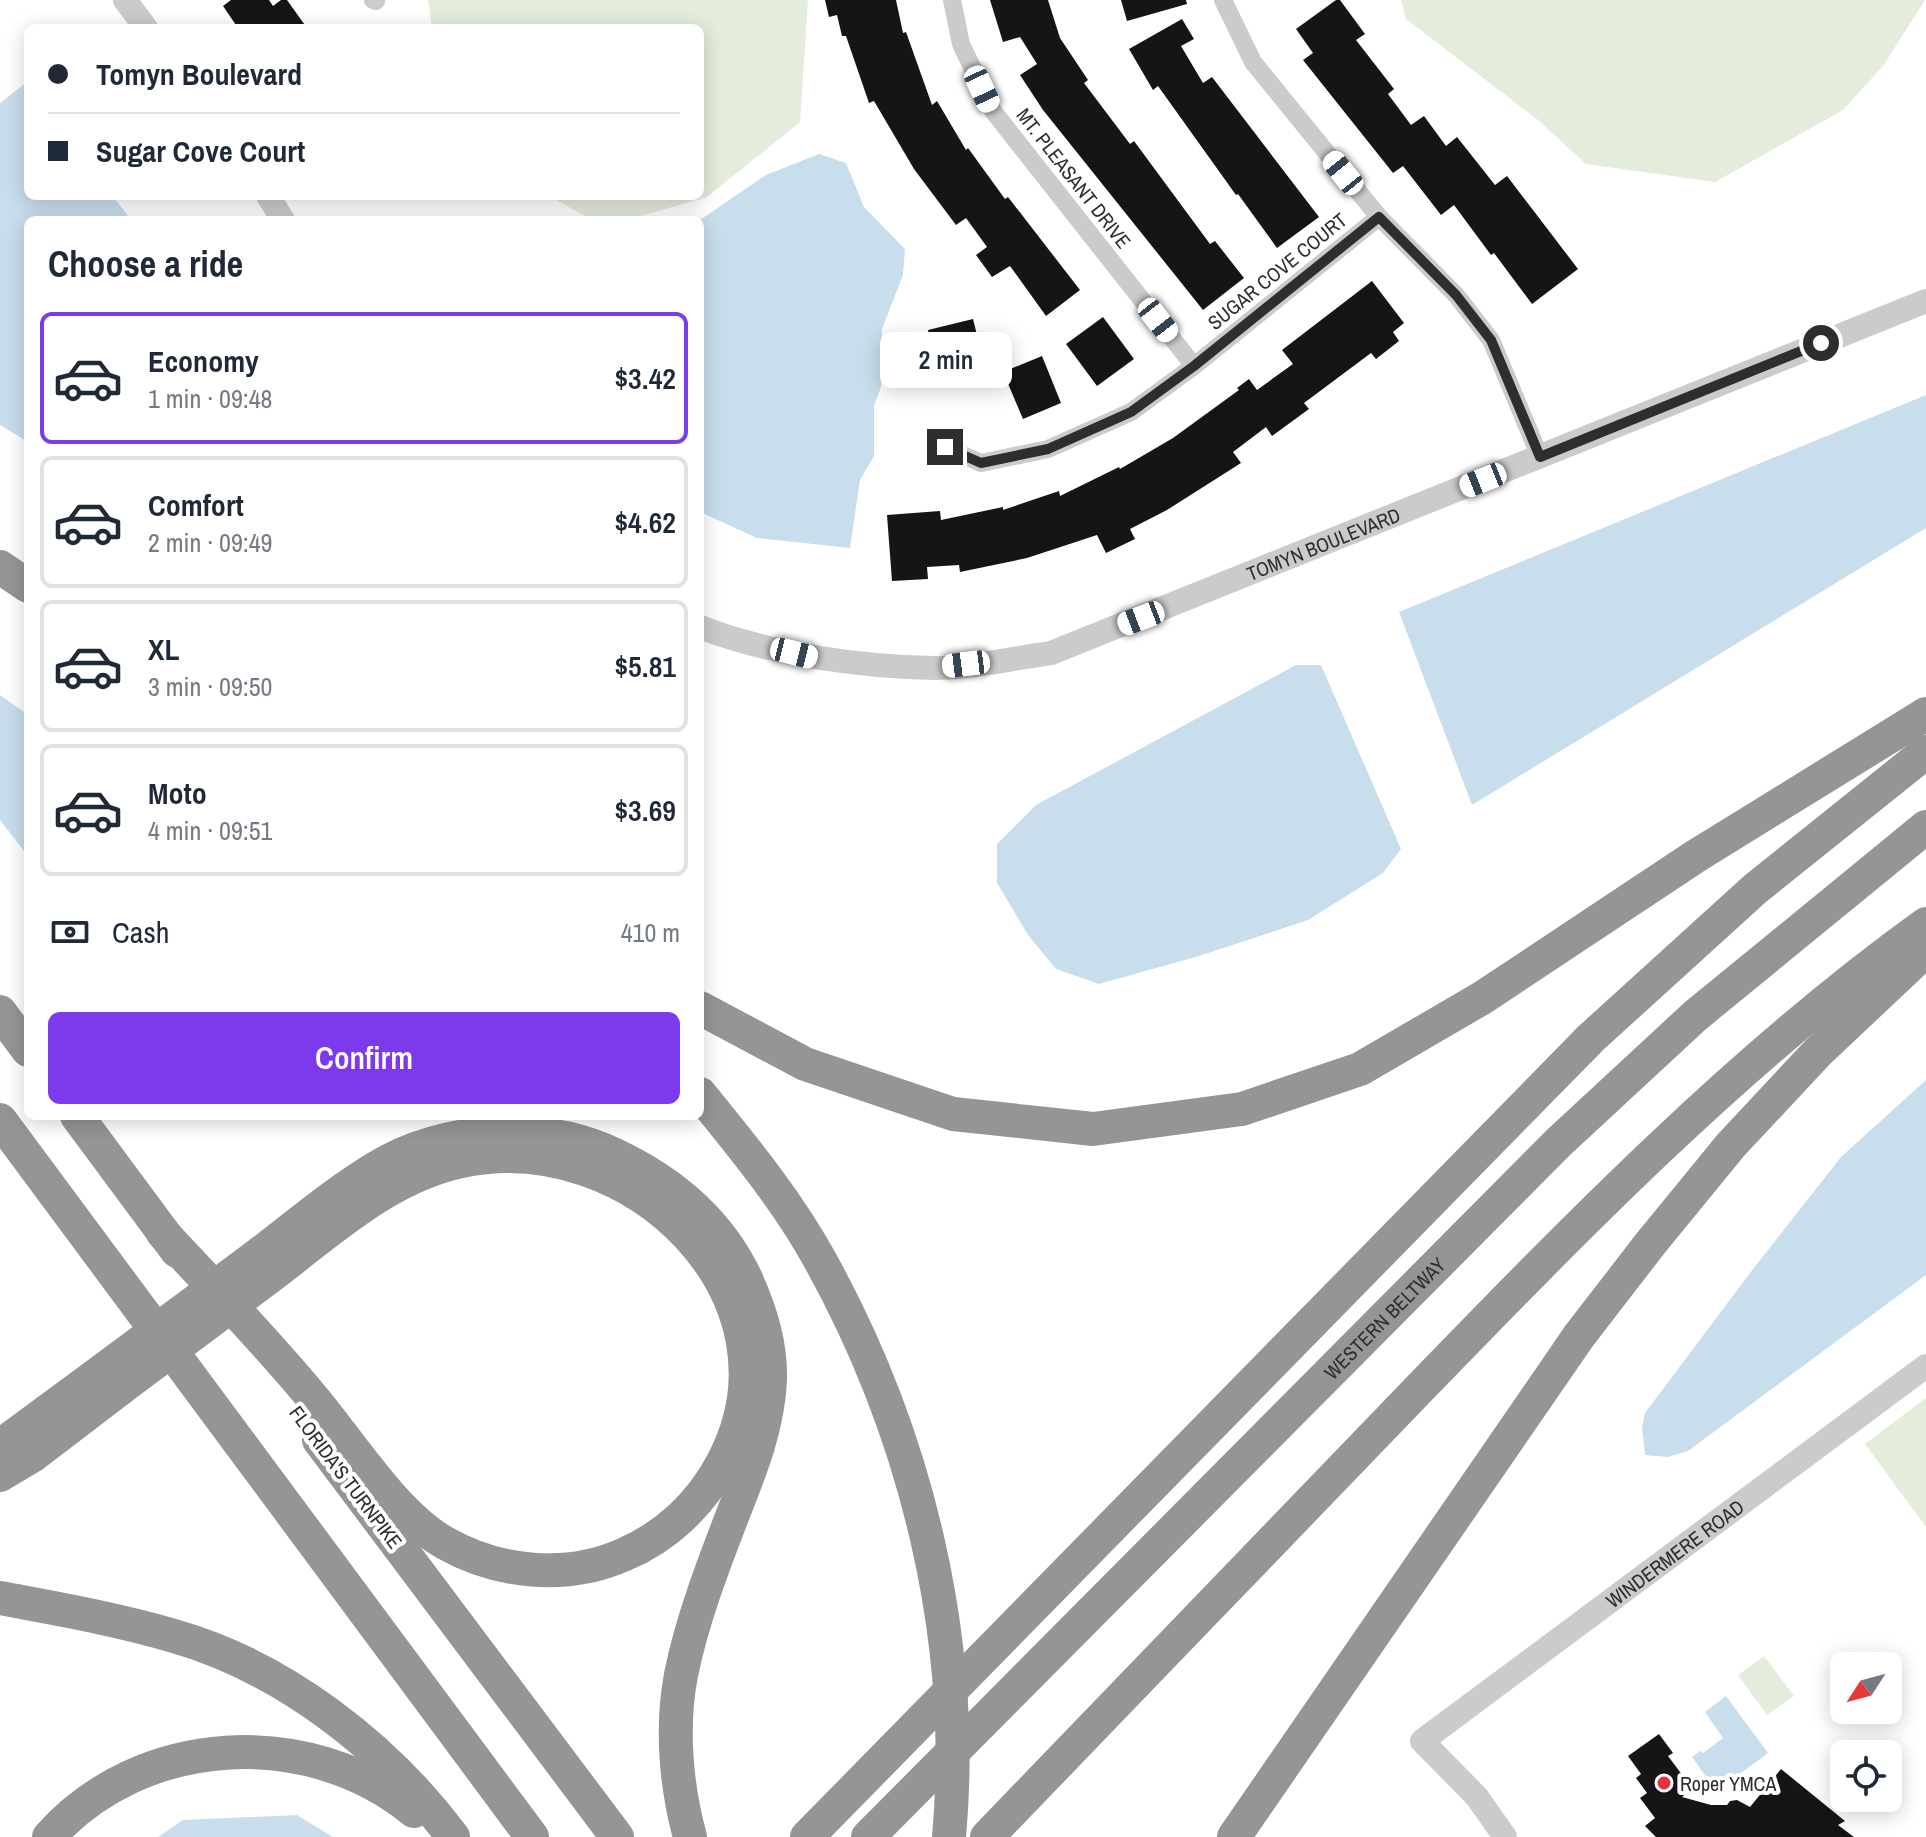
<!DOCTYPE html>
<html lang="en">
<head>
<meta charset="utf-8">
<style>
  :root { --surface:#fff; --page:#f2f2f3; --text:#1f2937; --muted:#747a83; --line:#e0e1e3; --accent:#7c3aed }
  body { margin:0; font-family:"Archivo Narrow",sans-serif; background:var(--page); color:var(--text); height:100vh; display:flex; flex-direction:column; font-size:30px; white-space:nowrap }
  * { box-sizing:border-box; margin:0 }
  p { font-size:26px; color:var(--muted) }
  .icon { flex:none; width:44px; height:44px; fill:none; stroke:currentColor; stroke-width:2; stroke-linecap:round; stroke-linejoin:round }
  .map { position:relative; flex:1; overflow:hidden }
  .sheet { position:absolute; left:24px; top:216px; width:680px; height:904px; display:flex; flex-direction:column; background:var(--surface); border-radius:12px; box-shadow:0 4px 20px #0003 }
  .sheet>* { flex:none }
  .guide { position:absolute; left:24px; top:24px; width:680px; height:176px; border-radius:12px; box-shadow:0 4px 20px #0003; display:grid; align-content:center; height:176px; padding:0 24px; background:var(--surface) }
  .needle { width:52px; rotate:234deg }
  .buttons { position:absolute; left:1830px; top:1652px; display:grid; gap:16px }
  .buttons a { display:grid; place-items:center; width:72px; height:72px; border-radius:12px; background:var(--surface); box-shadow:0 4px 20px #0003; font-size:40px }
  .end { position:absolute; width:36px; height:36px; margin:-18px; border:10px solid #2e2e2e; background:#fff; box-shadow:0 0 0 4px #fff }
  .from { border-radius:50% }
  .bubble { position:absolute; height:56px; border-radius:12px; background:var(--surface); box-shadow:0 4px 20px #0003; font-size:26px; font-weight:600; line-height:56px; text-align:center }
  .car { position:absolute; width:24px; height:48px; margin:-24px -12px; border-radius:10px; box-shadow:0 0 6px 2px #0007; background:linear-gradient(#fff 24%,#345 0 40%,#fff 0 76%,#345 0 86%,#fff 0) }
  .guide b { display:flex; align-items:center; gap:28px; height:76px; font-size:30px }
  .guide b+b { border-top:2px solid var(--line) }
  .guide i { width:20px; height:20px; background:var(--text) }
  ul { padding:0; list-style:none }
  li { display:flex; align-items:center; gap:24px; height:132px; margin:0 16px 12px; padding:0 8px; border:4px solid var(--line); border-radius:12px }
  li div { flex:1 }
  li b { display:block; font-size:30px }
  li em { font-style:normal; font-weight:600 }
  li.on { border-color:var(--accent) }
  li>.icon { width:72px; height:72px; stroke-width:1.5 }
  h2 { padding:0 24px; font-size:36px; line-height:96px }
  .pay { display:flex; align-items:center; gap:20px; height:88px; padding:0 24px; font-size:30px }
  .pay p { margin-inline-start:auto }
  .primary-button { display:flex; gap:16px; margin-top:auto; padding:16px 24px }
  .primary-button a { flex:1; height:92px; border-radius:12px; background:var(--accent); color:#fff; font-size:32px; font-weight:600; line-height:92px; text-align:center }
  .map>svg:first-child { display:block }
  .green { fill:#e4ecdc }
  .water { fill:#c8deec }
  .building { fill:#151515 }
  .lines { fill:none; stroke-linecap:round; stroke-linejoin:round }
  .minor { stroke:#cbcbcb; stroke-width:18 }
  .tertiary { stroke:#cbcbcb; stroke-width:24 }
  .motorway { stroke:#959595; stroke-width:34 }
  .motorway-bridge { stroke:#959595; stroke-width:34 }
  .route { stroke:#2e2e2e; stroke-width:10 }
  .poi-dot { fill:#e6303f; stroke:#fff; stroke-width:3 }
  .labels { text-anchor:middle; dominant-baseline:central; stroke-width:8; stroke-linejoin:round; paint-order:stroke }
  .street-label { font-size:20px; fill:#2e2e2e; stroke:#fff }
  .poi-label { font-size:20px; fill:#2e2e2e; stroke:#fff; text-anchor:start }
</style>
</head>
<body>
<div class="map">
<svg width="1926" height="1837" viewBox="0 0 1926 1837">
  <rect width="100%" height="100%" fill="#fff"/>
  <g class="green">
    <path d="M428 0H808L800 122 707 197 627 220H592L549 196H700V28H432Z"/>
    <path d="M1401 0H1925L1883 66 1843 110 1715 182 1586 164 1538 120 1406 19Z"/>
    <path d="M1926 1398V1527L1865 1444Z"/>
    <path d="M1764 1656 1794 1696 1767 1715 1738 1675Z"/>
  </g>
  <g class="water">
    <path d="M28 81V196H113L131 220H28V442L0 425V103Z"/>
    <path d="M819 154 846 163 864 207 905 249 903 275 882 329 881 387 874 406V456L860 480 850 548 757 538 700 512V220L766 175Z"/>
    <path d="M1926 395V528L1472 805 1399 612Z"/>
    <path d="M1296 665H1321L1401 849 1383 873 1308 920 1199 956 1099 984 1056 969 1028 935 997 883V844L1036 805Z"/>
    <path d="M0 695 28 715V856L0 820Z"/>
    <path d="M1926 1080V1275L1688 1451 1668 1457 1645 1455 1642 1427 1645 1413 1750 1273 1841 1157Z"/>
    <path d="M1726 1696 1768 1753 1725 1785 1727 1789 1719 1795 1692 1757 1700 1751 1703 1753 1723 1738 1705 1712Z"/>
    <path d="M297 1815 333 1837H158L183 1820Z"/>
  </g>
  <g class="building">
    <path d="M231 0H269L273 6 281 0H287L307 28H238L223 6Z"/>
    <path d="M825 0H896L903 33 906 32 932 105 937 101 966 150 968 148 1005 199 1008 197 1080 290 1046 316 1010 266 992 277 976 255 987 247 966 218 956 225 914 169 874 101 869 103 846 36H842L837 15 829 17Z"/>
    <path d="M990 0H1048L1060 38 1088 80 1084 83 1130 144 1134 141 1210 244 1215 241 1244 278 1203 310 1043 110 1020 75 1037 64 1020 37 1003 42Z"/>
    <path d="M1121 0H1186L1187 4 1127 21Z"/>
    <path d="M1336 0H1340L1365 34 1356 40 1394 89 1388 94 1411 125 1424 116 1446 146 1457 137 1495 185 1507 176 1578 269 1532 304 1494 253 1491 255 1454 205 1441 215 1403 166 1393 173 1303 60 1313 53 1296 29Z"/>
    <path d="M1182 19 1194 39 1181 46 1203 83 1212 77 1319 217 1277 248 1238 194 1236 195 1158 86 1153 90 1129 49Z"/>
    <path d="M1372 281 1404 323 1393 332 1399 341 1376 359 1371 353 1304 403 1309 409 1272 436 1266 427 1233 452 1241 463 1167 510 1130 529 1135 539 1106 553 1097 535 1027 558 960 572 959 565 927 567 928 579 892 581 887 515 940 511 941 520 1003 507V510L1059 491 1060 496 1119 467 1120 469 1173 438 1239 390 1237 388 1249 379 1257 390 1293 364 1282 350Z"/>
    <path d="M1103 317 1134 359 1097 386 1066 344Z"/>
    <path d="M973 319 986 371 941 382 928 330Z"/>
    <path d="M1042 356 1061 403 1023 419 1003 372Z"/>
    <path d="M1659 1734 1673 1753 1668 1756 1692 1788 1682 1797 1711 1805H1727L1730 1801 1737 1800 1750 1807 1781 1769 1845 1821 1838 1825 1854 1837H1656L1645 1826 1655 1818 1640 1798 1647 1793 1636 1778 1641 1774 1628 1756Z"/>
  </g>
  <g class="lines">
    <g class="minor">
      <path d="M373 0 376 1"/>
      <path d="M952 0 961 44 993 111 1194 366"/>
      <path d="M1223 0 1253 62 1379 217 1456 295 1491 340 1540 457"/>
      <path d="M945 447 981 463 1048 449 1131 412 1194 366 1379 217"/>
    </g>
    <g class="tertiary">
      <path d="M125 0 146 28"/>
      <path d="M268 196 283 220"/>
      <path id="s1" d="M700 627C769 654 861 667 935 668 973 668 1014 658 1051 653L1926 301"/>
      <path id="s2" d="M1505 1837 1477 1797 1422 1741 1926 1366"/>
    </g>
    <g class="motorway">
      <path d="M0 567 28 586"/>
      <path d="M700 1008 805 1064 953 1114 1093 1129 1242 1109 1360 1069 1482 998 1696 856 1926 714"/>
      <path d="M0 1012 28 1050"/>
      <path d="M77 1116 177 1251"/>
      <path d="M0 1120 532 1837"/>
      <path d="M163 1233C213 1287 265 1340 312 1397 350 1442 394 1514 445 1543 498 1573 566 1580 623 1555 666 1537 701 1504 723 1462 810 1296 630 1125 462 1161 386 1177 328 1233 268 1278"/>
      <path d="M254 1258C294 1228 333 1194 376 1168 444 1127 543 1120 615 1155 672 1182 720 1222 747 1281 761 1313 771 1345 770 1380 768 1427 750 1471 733 1514 713 1566 692 1620 681 1675 671 1727 676 1786 690 1837"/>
      <path d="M319 1440 617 1837"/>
      <path d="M0 1446 106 1368"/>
      <path d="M0 1475 32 1456 121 1388"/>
      <path d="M0 1598C58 1609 117 1619 174 1636 283 1667 386 1747 453 1837"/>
      <path d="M49 1837C140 1734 308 1724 414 1811"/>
      <path d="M807 1837 1591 1038 1755 889 1926 752"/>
      <path id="s3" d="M868 1837 1559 1142 1695 1016 1926 827"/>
      <path d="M987 1837C1130 1688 1274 1540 1417 1391 1575 1228 1741 1057 1926 924"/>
      <path d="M1234 1837 1579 1336 1650 1244 1731 1145 1818 1052 1926 950"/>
    </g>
    <g class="motorway-bridge">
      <path d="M700 1094C743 1147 787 1200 820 1260 916 1433 967 1639 949 1837"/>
      <path d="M106 1368 254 1258"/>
      <path d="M121 1388 268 1278"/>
    </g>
  </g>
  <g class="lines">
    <path class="route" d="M945 447 981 463 1048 449 1131 412 1194 366 1379 217 1456 295 1491 340 1540 457 1821 343"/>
  </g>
  <circle class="poi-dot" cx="1664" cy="1783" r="8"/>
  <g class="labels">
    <g class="street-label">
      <text transform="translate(1074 178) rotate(52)">MT. PLEASANT DRIVE</text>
      <text transform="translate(1277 271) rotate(-39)">SUGAR COVE COURT</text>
      <text stroke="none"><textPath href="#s1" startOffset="650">TOMYN BOULEVARD</textPath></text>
      <text stroke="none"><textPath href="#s3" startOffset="732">WESTERN BELTWAY</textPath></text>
      <text transform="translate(346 1477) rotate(53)">FLORIDA'S TURNPIKE</text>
      <text stroke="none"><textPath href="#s2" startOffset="442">WINDERMERE ROAD</textPath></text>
    </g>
    <g class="poi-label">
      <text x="1680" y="1783">Roper YMCA</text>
    </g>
  </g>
</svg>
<div class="buttons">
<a><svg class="needle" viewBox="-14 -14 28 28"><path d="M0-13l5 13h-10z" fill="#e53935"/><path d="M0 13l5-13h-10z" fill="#747a83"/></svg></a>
<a><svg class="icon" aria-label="locate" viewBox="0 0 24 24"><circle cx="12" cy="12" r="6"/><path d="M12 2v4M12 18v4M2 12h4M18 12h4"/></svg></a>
</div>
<i class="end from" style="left:1821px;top:343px"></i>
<i class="end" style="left:945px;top:447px"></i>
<div class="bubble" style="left:880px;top:332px;width:132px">2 min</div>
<i class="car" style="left:982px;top:89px;rotate:155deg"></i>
<i class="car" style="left:1343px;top:173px;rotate:321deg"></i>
<i class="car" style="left:1158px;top:320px;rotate:142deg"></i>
<i class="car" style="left:1483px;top:480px;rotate:248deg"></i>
<i class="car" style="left:1141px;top:618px;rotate:249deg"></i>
<i class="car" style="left:794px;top:653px;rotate:104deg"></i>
<i class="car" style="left:966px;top:664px;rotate:263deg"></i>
<div class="guide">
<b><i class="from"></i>Tomyn Boulevard</b>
<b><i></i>Sugar Cove Court</b>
</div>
<section class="sheet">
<h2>Choose a ride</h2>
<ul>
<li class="on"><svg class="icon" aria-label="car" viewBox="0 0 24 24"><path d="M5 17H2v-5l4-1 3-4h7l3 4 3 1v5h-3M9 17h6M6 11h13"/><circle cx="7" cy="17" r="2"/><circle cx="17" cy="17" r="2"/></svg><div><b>Economy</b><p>1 min · 09:48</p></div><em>$3.42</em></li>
<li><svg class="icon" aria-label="car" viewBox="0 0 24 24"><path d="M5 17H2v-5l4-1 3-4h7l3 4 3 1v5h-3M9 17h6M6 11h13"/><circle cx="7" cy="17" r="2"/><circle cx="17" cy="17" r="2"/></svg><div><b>Comfort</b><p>2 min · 09:49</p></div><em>$4.62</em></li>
<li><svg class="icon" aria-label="car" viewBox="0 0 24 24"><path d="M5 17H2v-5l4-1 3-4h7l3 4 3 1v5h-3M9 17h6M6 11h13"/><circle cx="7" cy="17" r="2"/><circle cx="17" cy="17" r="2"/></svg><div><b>XL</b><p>3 min · 09:50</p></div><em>$5.81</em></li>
<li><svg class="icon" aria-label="car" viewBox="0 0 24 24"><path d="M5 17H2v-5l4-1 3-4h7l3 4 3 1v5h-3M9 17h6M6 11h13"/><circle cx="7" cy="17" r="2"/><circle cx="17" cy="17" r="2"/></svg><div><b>Moto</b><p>4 min · 09:51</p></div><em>$3.69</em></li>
</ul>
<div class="pay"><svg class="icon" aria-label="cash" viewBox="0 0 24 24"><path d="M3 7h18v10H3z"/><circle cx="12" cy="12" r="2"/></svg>Cash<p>410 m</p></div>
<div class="primary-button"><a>Confirm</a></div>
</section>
</div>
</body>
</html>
